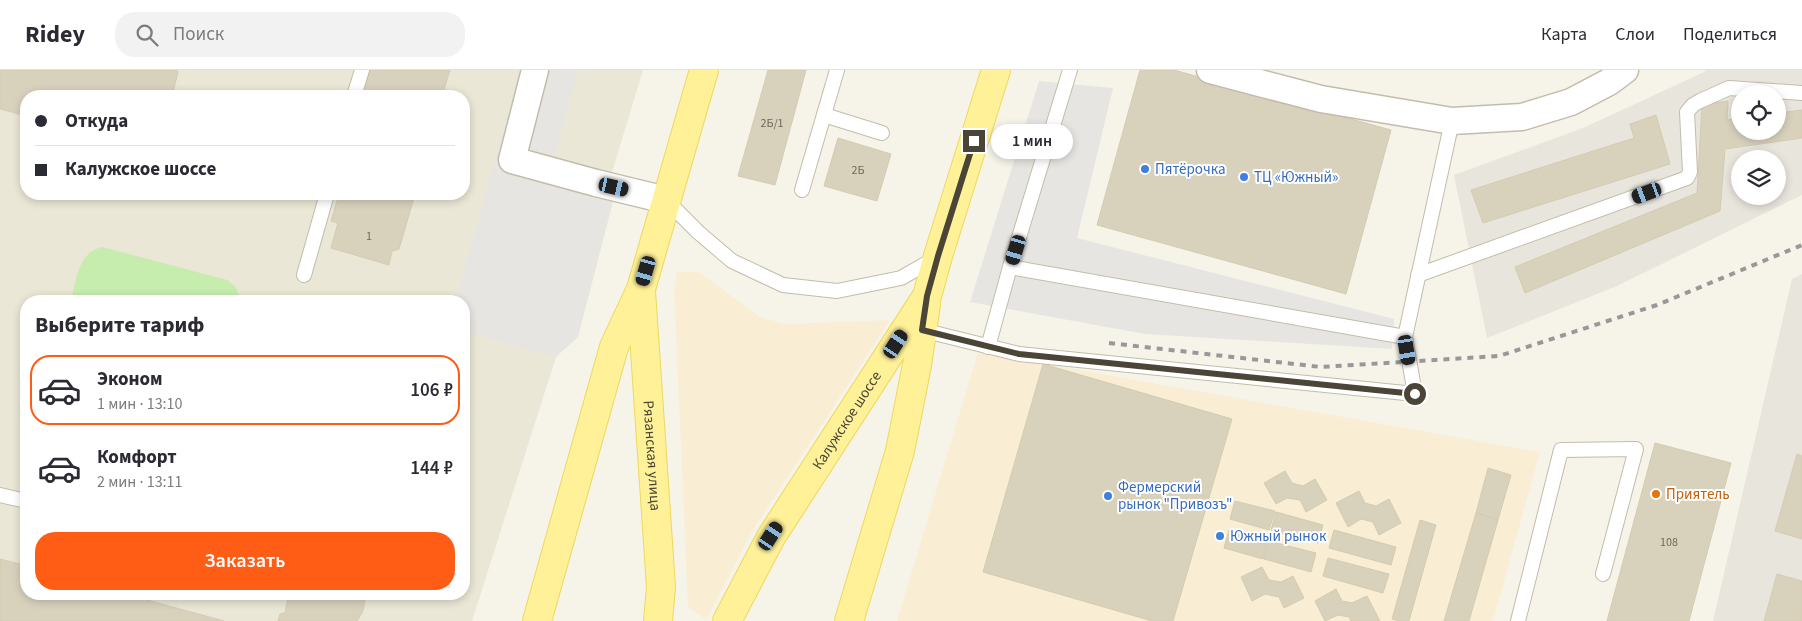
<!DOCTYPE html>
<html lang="ru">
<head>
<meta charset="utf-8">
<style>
  :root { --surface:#fff; --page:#f2f2f3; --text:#2b2b33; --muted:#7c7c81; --line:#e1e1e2; --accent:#ff5c16 }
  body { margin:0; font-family:"Source Sans 3",sans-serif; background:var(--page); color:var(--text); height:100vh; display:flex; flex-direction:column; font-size:19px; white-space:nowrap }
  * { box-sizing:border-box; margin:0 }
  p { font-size:16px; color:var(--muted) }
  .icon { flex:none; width:28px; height:28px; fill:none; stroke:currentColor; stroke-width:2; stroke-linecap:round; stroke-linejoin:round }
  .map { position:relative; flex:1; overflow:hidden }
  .panel { position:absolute; left:20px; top:225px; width:450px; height:305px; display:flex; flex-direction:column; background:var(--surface); border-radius:20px; box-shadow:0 2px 8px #0003 }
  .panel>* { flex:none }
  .banner { position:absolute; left:20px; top:20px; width:450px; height:110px; border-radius:20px; box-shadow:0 2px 8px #0003; display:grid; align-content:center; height:110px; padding:0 15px; background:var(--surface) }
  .fabs { position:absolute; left:1731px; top:15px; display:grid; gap:10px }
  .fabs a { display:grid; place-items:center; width:55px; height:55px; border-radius:50%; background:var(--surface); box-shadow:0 2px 8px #0003; font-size:25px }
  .end { position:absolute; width:22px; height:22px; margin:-11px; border:6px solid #4a4536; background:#fff; box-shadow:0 0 0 2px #fff }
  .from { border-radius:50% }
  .bubble { position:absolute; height:35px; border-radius:18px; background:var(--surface); box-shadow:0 2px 8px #0003; font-size:16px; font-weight:600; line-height:35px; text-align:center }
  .car { position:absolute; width:15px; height:30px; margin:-15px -8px; border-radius:6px; box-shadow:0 0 4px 1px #0007; background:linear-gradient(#222 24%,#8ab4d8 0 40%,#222 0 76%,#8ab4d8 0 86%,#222 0) }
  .banner b { display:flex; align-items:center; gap:18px; height:48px; font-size:19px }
  .banner b+b { border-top:1px solid var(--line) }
  .banner i { width:12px; height:12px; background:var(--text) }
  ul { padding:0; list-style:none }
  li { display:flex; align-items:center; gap:15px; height:70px; margin:0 10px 8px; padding:0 5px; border:2px solid transparent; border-radius:20px }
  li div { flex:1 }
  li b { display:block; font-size:19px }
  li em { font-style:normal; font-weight:600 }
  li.active { border-color:var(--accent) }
  li>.icon { width:45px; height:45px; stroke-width:1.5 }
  h2 { padding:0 15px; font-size:22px; line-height:60px }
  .primary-button { display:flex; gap:10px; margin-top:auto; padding:10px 15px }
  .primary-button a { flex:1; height:58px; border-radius:20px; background:var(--accent); color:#fff; font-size:20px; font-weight:600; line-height:58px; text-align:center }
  header { display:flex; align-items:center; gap:30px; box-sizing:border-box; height:70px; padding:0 25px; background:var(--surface); border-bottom:1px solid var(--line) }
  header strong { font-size:24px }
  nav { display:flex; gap:28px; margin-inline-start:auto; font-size:18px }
  .search { width:350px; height:45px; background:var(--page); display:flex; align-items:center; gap:12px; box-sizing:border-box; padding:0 18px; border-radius:20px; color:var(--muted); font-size:19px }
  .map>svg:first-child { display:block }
  .residential { fill:#eae7d6; fill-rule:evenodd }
  .commercial { fill:#f9eed3 }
  .industrial { fill:#e8e5dd; fill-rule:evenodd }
  .green { fill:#c7edae }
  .parking { fill:#e7e5e1 }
  .building { fill:#d8d2bd; stroke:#d4cbaf }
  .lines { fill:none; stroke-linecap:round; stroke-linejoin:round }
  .service-casing { stroke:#c2bdaa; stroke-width:16 }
  .minor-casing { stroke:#c2bdaa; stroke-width:29 }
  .primary-casing { stroke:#eed85e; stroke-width:30 }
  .service { stroke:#fff; stroke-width:14 }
  .minor { stroke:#fff; stroke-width:26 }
  .primary { stroke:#fff198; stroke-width:28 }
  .rail { stroke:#989898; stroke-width:4; stroke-dasharray:6 6; stroke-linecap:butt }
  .route { stroke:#4a4536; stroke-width:6 }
  .shop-dot { fill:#3f7fe0; stroke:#fff; stroke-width:2 }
  .food-dot { fill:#e8710a; stroke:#fff; stroke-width:2 }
  .labels { text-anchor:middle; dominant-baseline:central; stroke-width:4; stroke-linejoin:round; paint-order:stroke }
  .number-label { font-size:12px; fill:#6e6858 }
  .shop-label { font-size:15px; fill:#366cbe; stroke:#fff; text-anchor:start }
  .street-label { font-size:15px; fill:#4a4536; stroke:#fff }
  .food-label { font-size:15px; fill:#c56008; stroke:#fff; text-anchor:start }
</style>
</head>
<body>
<header>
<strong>Ridey</strong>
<div class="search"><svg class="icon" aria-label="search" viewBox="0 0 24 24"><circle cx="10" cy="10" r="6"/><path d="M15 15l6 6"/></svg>Поиск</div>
<nav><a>Карта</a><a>Слои</a><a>Поделиться</a></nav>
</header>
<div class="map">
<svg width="1802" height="551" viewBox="0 0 1802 551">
  <rect width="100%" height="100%" fill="#f6f4e9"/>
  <path class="residential" d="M0 0H643L556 287 472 551H0ZM26 26H464V124H26ZM26 231H464V524H26Z"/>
  <g class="commercial">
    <path d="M677 202H699L760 247 785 254 890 250 753 460 706 550 688 537 674 219Z"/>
    <path d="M978 282 1540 382 1493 551H897Z"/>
  </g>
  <g class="industrial">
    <path d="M1706 0H1802V125L1617 216 1487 268 1454 105 1583 58 1704 2ZM1740 24H1778V61H1740ZM1740 89H1778V126H1740Z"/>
    <path d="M1802 204V551H1713L1792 209Z"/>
  </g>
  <path class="green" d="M103 177 227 210 236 217 240 231H71C76 211 78 181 103 177Z"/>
  <g class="parking">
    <path d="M520 0H578L548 113 613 132 578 267 556 287 464 261V231H456Z"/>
    <path d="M1039 11 1113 18 1077 168 1394 249 1392 279 1145 264 970 232Z"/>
  </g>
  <g class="building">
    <path d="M0 0H177L178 2 172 26H26V46L0 39Z"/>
    <path d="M370 0H450L442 26H363Z"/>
    <path d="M768 0H806L775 115 738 106Z"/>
    <path d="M1140 0H1174L1391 60 1346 224 1097 155Z"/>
    <path d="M1728 31 1727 50 1740 48V61H1778V43L1802 40V68L1725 79 1720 141 1525 223 1515 197 1697 123 1702 35Z"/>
    <path d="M1656 45 1670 94 1483 153 1471 120 1634 68 1630 54Z"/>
    <path d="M838 68 891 84 877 131 824 116Z"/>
    <path d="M339 124H415L399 179 392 181 389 195 331 178 338 153 331 151Z"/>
    <path d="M285 227 300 231H284Z"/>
    <path d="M1043 294 1232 349 1173 551H1152L983 502Z"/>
    <path d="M1655 373 1731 393 1689 551H1607Z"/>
    <path d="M1797 384 1802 386V469L1775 461Z"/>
    <path d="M1488 398 1511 405 1498 450 1476 443Z"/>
    <path d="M1285 401 1292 413 1303 416 1315 409 1327 430 1306 442 1300 430 1287 428 1276 434 1264 413Z"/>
    <path d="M1359 421 1365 433 1376 436 1389 429 1401 453 1379 465 1373 452 1361 449 1348 457 1336 433Z"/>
    <path d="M1235 431 1275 441 1269 460 1230 449Z"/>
    <path d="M1276 442 1323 455 1318 473 1271 460Z"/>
    <path d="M1476 443 1498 450 1469 551H1444Z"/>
    <path d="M1420 450 1436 455 1409 551H1399L1392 549Z"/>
    <path d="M1229 460 1268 470 1263 489 1224 478Z"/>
    <path d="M1334 460 1396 477 1391 495 1329 478Z"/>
    <path d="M1269 471 1316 483 1311 502 1264 489Z"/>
    <path d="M26 487V524H125L224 551H0V489L24 495Z"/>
    <path d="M1328 488 1389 504 1383 523 1323 506Z"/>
    <path d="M1262 497 1269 510 1281 512 1293 506 1304 528 1284 538 1279 527 1265 524 1252 531 1241 507Z"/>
    <path d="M1777 504 1802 511V551H1764Z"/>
    <path d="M1336 519 1342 531 1352 533 1367 526 1380 551H1351L1349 547 1338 545 1325 551 1315 531Z"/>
    <path d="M289 524H366L363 541 357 551H278L280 544 285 543Z"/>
  </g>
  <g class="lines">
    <g class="service-casing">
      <g id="service">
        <path d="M354 26 362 0"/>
        <path d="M824 45 882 63"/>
        <path d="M802 120 837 0"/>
        <path d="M666 130 698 162 732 191 783 215 837 221 901 208 936 188"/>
        <path d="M1010 197 1405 267"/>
        <path d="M304 205 327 124"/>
        <path d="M1418 205 1687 108 1690 102 1687 42 1693 35 1700 31 1729 18 1802 23"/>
        <path d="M922 260 1019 284 1415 324 1405 267 1452 51"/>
        <path d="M988 277 1010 197 1070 0"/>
        <path d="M0 425 26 431"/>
        <path d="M1518 551 1561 380 1636 379 1603 504"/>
      </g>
    </g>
    <g class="minor-casing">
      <g id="minor">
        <path d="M535 0 512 90 596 113 666 130"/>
        <path d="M1210 0 1321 29 1452 51 1522 47 1571 32 1609 12 1625 0"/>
      </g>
    </g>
    <g class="primary-casing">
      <g id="primary">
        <path id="s1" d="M641 221 661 517 658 551"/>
        <path d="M537 551 614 277 641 219 704 0"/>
        <path id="s2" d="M727 551 771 467 927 226 938 186 996 0"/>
        <path d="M849 551 900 381 917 295 926 235"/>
      </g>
    </g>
    <use href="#service" class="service"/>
    <use href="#minor" class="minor"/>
    <use href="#primary" class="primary"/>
    <path class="rail" d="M1109 273 1321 297 1499 286 1657 235 1802 175"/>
  </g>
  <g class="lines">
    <path class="route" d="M974 71 938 186 927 226 922 260 1019 284 1415 324"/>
  </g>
  <g class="shop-dot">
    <circle cx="1145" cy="99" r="5"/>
    <circle cx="1244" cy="107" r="5"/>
    <circle cx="1108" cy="426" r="5"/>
    <circle cx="1220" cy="466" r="5"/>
  </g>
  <circle class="food-dot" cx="1656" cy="424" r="5"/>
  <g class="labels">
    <g class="number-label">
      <text x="772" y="53">2Б/1</text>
      <text x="858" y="100">2Б</text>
      <text x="369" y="166">1</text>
      <text x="1669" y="472">108</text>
    </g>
    <g class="shop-label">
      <text x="1155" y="99">Пятёрочка</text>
      <text x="1254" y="107">ТЦ «Южный»</text>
      <text x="1118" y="417">Фермерский<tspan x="1118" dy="17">рынок "Привозъ"</tspan></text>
      <text x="1230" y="466">Южный рынок</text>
    </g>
    <g class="street-label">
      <text stroke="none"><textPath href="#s2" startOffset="234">Калужское шоссе</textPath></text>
      <text stroke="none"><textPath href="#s1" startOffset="165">Рязанская улица</textPath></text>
    </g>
    <g class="food-label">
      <text x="1666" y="424">Приятель</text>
    </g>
  </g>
</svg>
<div class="fabs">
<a><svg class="icon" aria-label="locate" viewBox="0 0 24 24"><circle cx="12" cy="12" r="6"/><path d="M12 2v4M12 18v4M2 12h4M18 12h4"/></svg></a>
<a><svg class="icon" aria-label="layers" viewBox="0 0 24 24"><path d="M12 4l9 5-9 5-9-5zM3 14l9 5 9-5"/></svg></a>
</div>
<i class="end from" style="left:1415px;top:324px"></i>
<i class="end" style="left:974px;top:71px"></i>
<div class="bubble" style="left:991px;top:54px;width:82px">1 мин</div>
<i class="car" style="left:614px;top:117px;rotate:103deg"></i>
<i class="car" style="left:1647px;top:123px;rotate:250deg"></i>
<i class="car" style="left:1016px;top:180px;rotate:197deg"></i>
<i class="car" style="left:646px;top:201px;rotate:196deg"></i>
<i class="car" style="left:896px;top:274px;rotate:33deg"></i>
<i class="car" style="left:1407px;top:280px;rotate:171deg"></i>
<i class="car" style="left:771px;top:466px;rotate:33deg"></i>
<div class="banner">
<b><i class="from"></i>Откуда</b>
<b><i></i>Калужское шоссе</b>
</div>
<section class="panel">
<h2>Выберите тариф</h2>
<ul>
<li class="active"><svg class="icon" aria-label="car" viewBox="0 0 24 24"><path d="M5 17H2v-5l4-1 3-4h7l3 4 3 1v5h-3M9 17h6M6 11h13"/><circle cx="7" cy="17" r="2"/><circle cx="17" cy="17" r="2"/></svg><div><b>Эконом</b><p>1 мин · 13:10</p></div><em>106 ₽</em></li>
<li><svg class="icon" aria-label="car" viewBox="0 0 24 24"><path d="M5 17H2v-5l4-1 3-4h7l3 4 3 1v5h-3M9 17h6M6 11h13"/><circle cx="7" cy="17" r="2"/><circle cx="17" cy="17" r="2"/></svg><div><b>Комфорт</b><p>2 мин · 13:11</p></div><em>144 ₽</em></li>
</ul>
<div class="primary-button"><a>Заказать</a></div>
</section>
</div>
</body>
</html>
